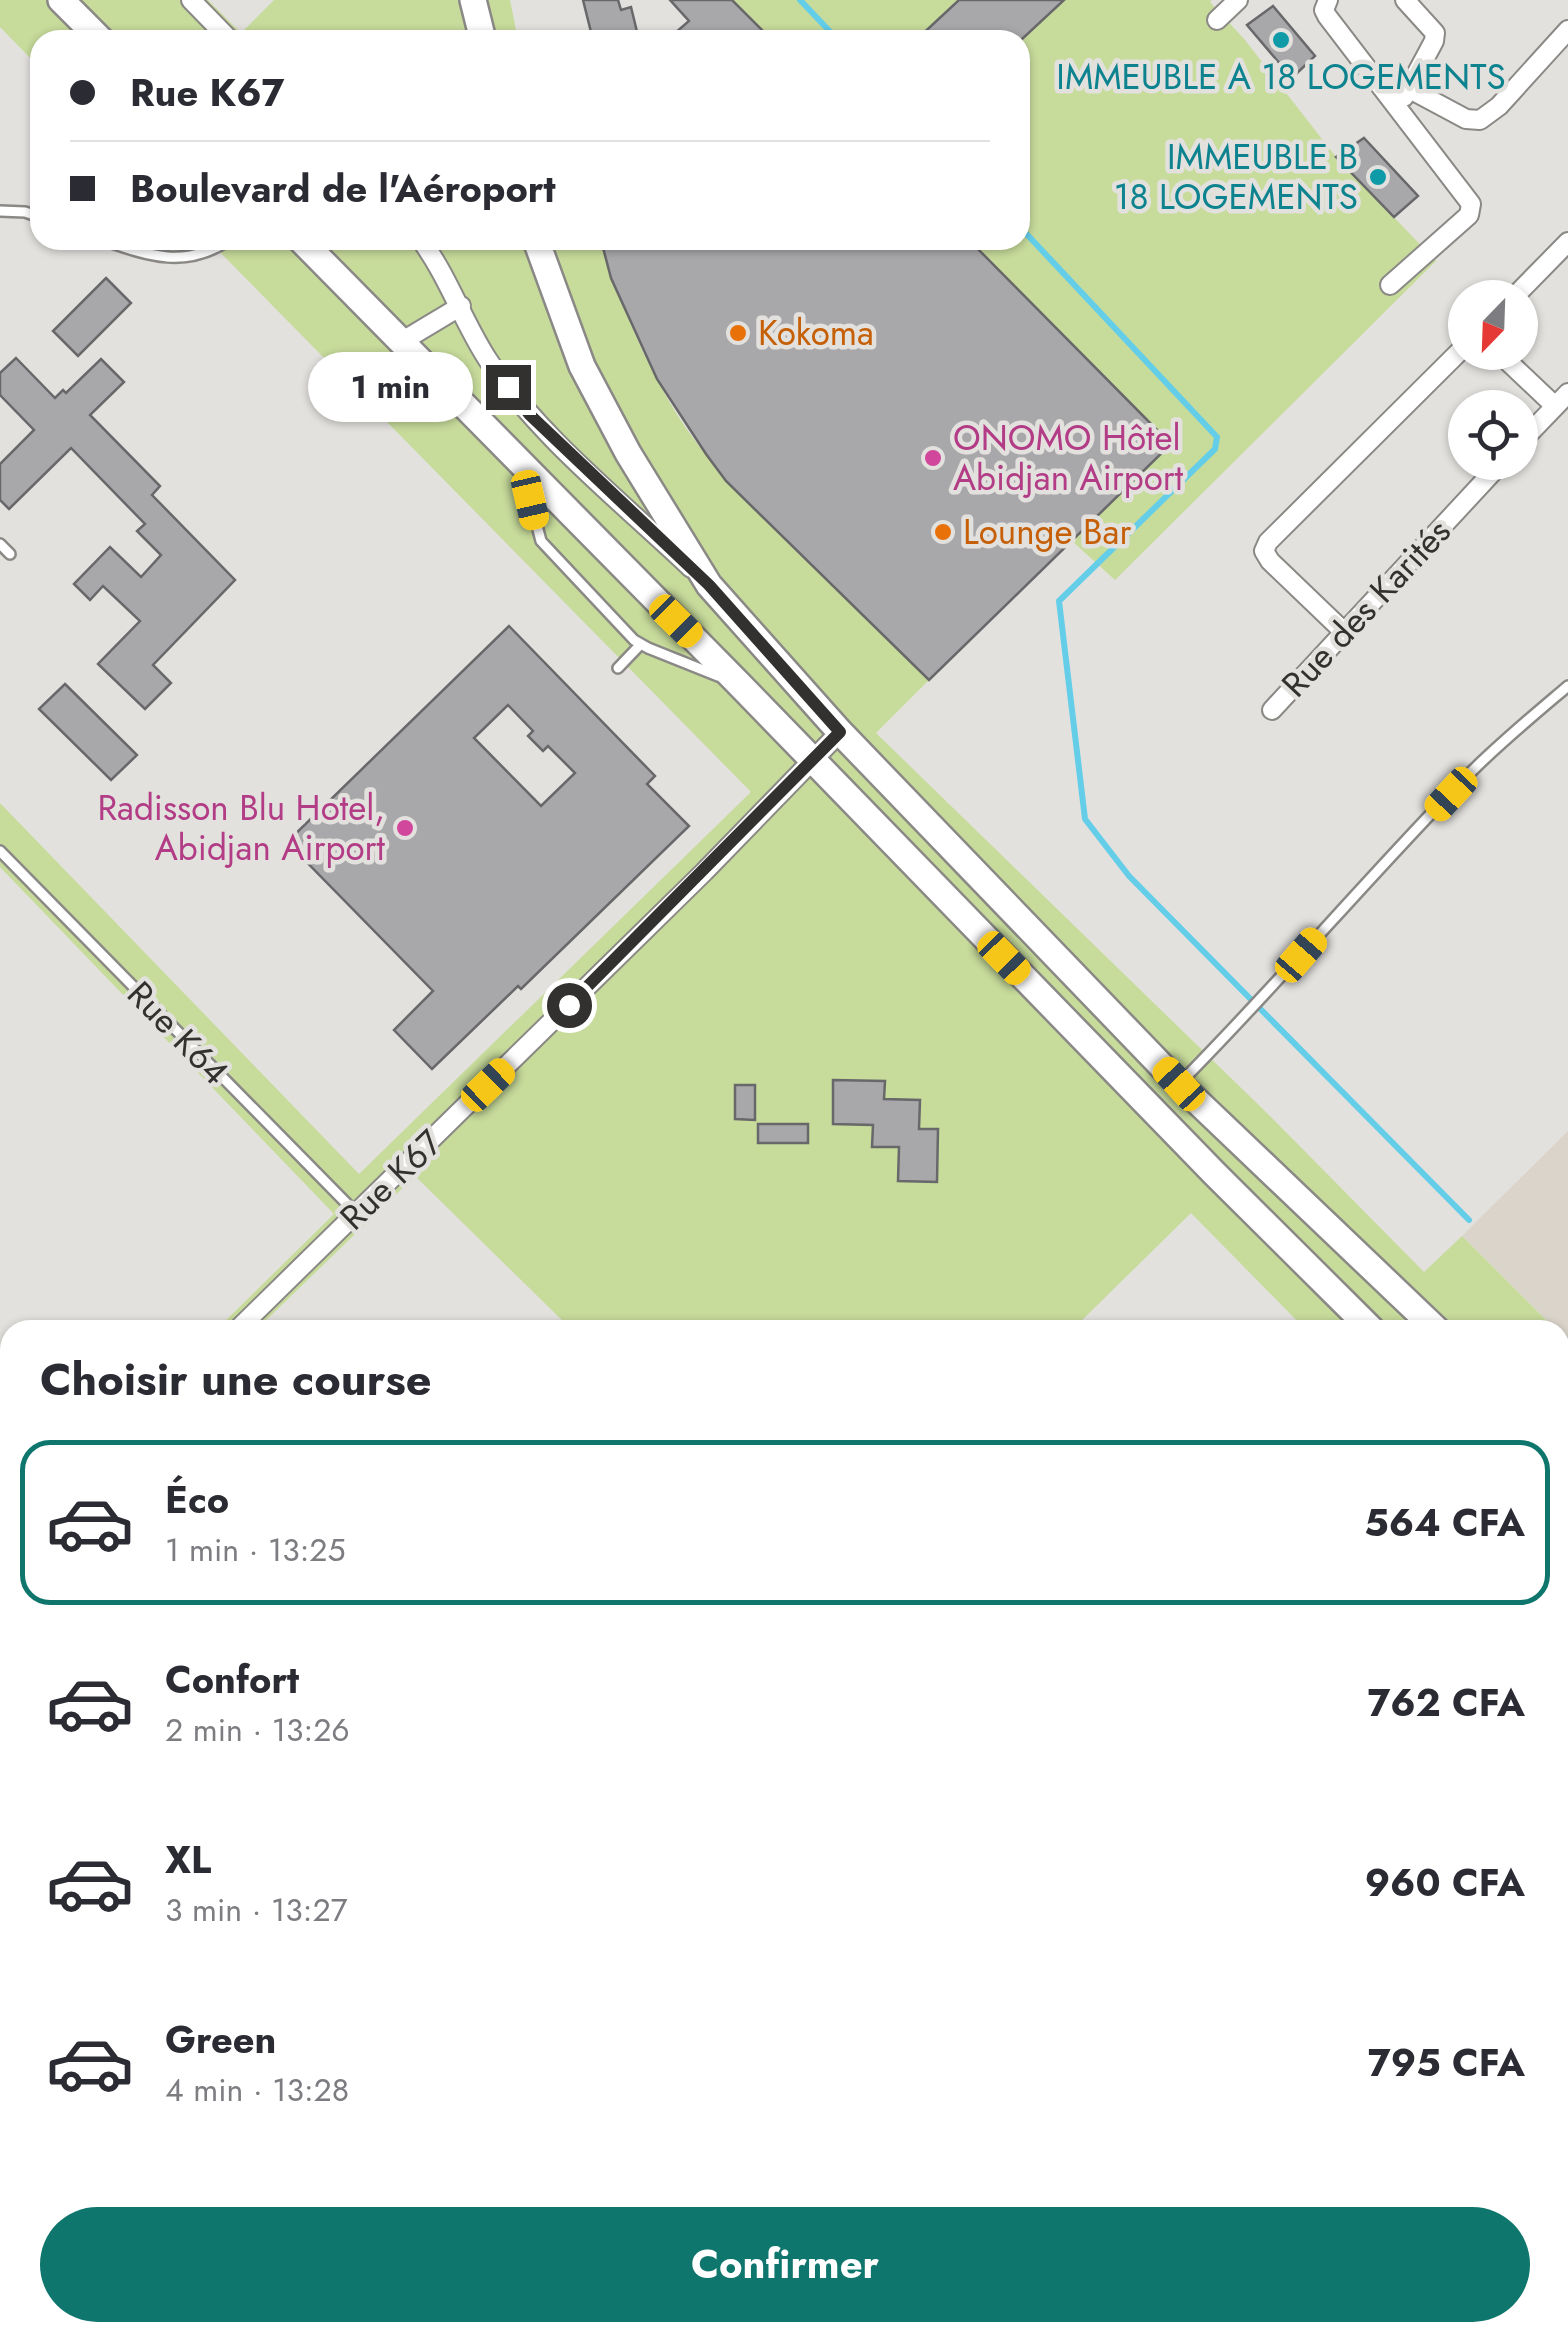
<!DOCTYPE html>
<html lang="fr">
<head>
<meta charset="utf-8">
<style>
  :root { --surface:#fff; --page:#f7f7f7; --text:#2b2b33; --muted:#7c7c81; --line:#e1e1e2; --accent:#0f766e }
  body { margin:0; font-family:Jost,sans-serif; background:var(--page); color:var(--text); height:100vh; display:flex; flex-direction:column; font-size:38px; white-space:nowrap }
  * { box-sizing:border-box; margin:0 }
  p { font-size:32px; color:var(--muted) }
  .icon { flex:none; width:55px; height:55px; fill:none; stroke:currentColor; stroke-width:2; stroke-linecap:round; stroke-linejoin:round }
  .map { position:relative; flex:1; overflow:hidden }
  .details { position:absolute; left:0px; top:1320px; width:1570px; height:1022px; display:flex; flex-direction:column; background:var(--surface); border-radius:30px 30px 0 0; box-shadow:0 2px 8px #0004 }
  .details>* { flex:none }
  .guide { position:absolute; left:30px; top:30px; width:1000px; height:220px; border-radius:30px; box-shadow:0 2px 8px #0004; display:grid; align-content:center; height:220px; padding:0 40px; background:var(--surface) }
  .needle { width:65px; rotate:203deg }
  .controls { position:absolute; left:1448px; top:280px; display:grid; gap:20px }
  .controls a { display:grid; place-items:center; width:90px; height:90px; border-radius:50%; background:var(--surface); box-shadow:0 2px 8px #0004; font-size:50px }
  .end { position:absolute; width:45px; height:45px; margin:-22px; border:12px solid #323130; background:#fff; box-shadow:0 0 0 5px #fff }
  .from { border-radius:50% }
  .bubble { position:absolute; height:70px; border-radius:35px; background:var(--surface); box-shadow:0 2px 8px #0004; font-size:32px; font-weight:700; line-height:70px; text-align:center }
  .car { position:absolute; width:30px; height:60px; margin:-30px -15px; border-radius:12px; box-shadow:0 0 8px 2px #0007; background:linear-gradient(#f5c518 24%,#345 0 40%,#f5c518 0 76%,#345 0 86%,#f5c518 0) }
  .guide b { display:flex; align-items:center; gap:35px; height:95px; font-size:38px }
  .guide b+b { border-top:2px solid var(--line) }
  .guide i { width:25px; height:25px; background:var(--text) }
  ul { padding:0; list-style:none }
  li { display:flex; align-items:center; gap:30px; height:165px; margin:0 20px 15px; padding:0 20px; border:5px solid transparent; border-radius:30px }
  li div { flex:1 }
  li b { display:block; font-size:38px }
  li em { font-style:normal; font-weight:700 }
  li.selected { border-color:var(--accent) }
  li>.icon { width:90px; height:90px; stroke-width:1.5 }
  h2 { padding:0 40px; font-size:45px; line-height:120px }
  .primary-button { display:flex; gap:20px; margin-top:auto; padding:20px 40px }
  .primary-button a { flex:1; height:115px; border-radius:60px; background:var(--accent); color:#fff; font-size:40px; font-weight:700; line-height:115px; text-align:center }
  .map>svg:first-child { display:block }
  .built { fill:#dad4ca }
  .green { fill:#c7db9b }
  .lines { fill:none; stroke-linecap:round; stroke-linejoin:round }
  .stream { stroke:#64cee9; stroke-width:6 }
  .building { fill:#a8a7aa; stroke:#68686b; stroke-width:2.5; fill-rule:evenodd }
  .lane-casing { stroke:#8b8986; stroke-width:14 }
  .street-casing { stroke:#8b8986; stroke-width:22 }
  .secondary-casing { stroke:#8b8986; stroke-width:30 }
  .path { stroke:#a5a4a1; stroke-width:4; stroke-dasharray:5 5; stroke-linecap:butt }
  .lane { stroke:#fff; stroke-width:9 }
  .street { stroke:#fff; stroke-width:18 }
  .secondary { stroke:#fff; stroke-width:25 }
  .route { stroke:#323130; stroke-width:12 }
  .culture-dot { fill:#0f9aa8; stroke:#e3e1de; stroke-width:4 }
  .food-dot { fill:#e8710a; stroke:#e3e1de; stroke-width:4 }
  .hotel-dot { fill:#d1479c; stroke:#e3e1de; stroke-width:4 }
  .labels { text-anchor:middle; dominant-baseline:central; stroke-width:9; stroke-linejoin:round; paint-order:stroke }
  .culture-label { font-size:35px; fill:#0d838f; stroke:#e3e1de }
  .food-label { font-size:35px; fill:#c56008; stroke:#e3e1de; text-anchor:start }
  .hotel-label { font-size:35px; fill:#b23c85; stroke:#e3e1de; text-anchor:start }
  .street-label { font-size:35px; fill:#323130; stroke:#e3e1de }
</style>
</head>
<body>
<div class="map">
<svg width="1568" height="2342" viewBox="0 0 1568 2342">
  <rect width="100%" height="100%" fill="#e3e1de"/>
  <path class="built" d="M1568 1131V1342L1560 1330H1556L1462 1236Z"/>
  <g class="green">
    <path d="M0 0H208L241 33 274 0H510L518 40H40V68L0 27Z"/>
    <path d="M732 0H1212L1210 2 1245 40 1336 157 1436 261 1115 580 1072 541 1171 444 969 240H1020V40H772Z"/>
    <path d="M208 240H601C619 307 663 406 709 458 777 536 860 602 929 680L876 733 1269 1115 1424 1272 1462 1236 1556 1330H1306L1191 1213 1072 1330H572L415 1176 256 1330H216L334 1214 0 867V803L359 1174 751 792Z"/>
    <path d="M1560 1334 1568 1342V1598L1560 1590Z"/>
    <path d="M1568 1853V2226L1560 2218V1861Z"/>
    <path d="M509 2332 636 2333 670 2342H506Z"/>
    <path d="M825 2332 1150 2333 1147 2342H823Z"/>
  </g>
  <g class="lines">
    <g class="stream">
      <path d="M800 0 838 40"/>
      <path d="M1020 227 1217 437 1215 449 1059 601 1085 819 1129 876 1469 1220"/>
    </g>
  </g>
  <g class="building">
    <path d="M583 0H618L621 10 631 7 639 40H593Z"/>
    <path d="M670 0H732L772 40H667L689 21Z"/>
    <path d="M959 0H1064L1021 40H916Z"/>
    <path d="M1273 6 1315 56 1292 78 1247 25Z"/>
    <path d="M1364 138 1418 196 1394 217 1336 157Z"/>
    <path d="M601 240H969L1171 444 929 680 726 481 706 454 657 379 611 278Z"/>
    <path d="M106 278 131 303 78 356 53 331Z"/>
    <path d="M16 358 55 398 63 390 66 393 101 359 124 382 90 415 160 486 152 495 235 580 153 665 171 683 145 709 98 664 140 621 103 586 90 600 74 584 110 547 141 577 161 555 137 531 145 524 71 448 9 509 0 500V464L34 430 0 395V373Z"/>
    <path d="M509 626 655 776 647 784 689 826 521 989 518 986 432 1069 394 1030 433 991 287 842ZM508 705 533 731 528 736 543 751 548 746 575 773 541 806 474 738Z"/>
    <path d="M65 684 137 755 111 780 39 709Z"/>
    <path d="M833 1080 885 1081 884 1099 920 1100 919 1129H938L937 1182 898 1181 899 1147H872L873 1125 833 1124Z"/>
    <path d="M735 1085H755V1120L735 1119Z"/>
    <rect x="758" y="1124" width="50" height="19"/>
  </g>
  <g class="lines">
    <g class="lane-casing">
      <g id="lane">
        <path d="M0 211 25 212 40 217"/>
        <path d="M103 240C149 256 186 269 229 240"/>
        <path d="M524 476 541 541 634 640 648 648 718 676"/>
        <path d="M0 544 10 554"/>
        <path d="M618 668 640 645"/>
        <path d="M0 851 356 1213"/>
        <path d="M1181 1082C1280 982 1371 874 1470 773 1501 742 1535 714 1568 686"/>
        <path d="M1560 1713 1568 1720"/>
      </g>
    </g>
    <g class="street-casing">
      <g id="street">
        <path d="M191 0 230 40"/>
        <path d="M1328 0 1324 10 1327 16 1471 204 1469 215 1390 285"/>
        <path d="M1217 20 1238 0"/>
        <path d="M1408 88 1466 119 1480 120 1499 106 1568 30"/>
        <path d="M1404 97 1434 41 1435 33 1405 0"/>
        <path d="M421 240C449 278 463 322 488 360 537 435 625 505 691 568"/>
        <path d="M1513 298 1568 242"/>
        <path d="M401 342 461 306"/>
        <path d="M1498 352 1555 406"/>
        <path d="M1520 443 1568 393"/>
        <path d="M1343 631 1270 561 1264 551 1268 542 1465 346"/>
        <path d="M1272 710 1502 462"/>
        <path d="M237 1330 704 872 840 732"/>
        <path d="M1560 1587 1568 1579"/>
        <path d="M1560 2228 1568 2236"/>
        <path d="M813 2342 816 2332"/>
        <path d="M1153 2342 1156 2332"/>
      </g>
    </g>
    <g class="secondary-casing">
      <g id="secondary">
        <path d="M61 0 101 40"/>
        <path d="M473 0 483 40"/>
        <path d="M301 240 738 683 1215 1174 1372 1330"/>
        <path d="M536 240 582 366 628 453 709 585 840 732 1179 1084 1437 1330"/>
        <path d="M1560 1453 1568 1461"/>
        <path d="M1560 1516 1568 1524"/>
      </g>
    </g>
    <g class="path">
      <path d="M0 1550 10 1546"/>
      <path d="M0 1594 10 1584"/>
    </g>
    <use href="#lane" class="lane"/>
    <use href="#street" class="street"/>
    <use href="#secondary" class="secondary"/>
  </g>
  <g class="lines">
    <path class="route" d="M508 387 530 415 709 585 840 732 569 1005"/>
  </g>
  <g class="culture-dot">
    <circle cx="1281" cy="40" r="10"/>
    <circle cx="1378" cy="177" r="10"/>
  </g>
  <g class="food-dot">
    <circle cx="738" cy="333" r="10"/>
    <circle cx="943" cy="532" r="10"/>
  </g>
  <g class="hotel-dot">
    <circle cx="933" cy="458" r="10"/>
    <circle cx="405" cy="828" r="10"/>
  </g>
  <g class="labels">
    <g class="culture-label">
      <text x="1281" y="77">IMMEUBLE A 18 LOGEMENTS</text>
      <text x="1358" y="157" text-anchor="end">IMMEUBLE B<tspan x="1358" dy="40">18 LOGEMENTS</tspan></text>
    </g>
    <g class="food-label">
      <text x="758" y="333">Kokoma</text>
      <text x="963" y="532">Lounge Bar</text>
    </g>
    <g class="hotel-label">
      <text x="953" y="438">ONOMO Hôtel<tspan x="953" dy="40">Abidjan Airport</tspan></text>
      <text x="385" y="808" text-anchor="end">Radisson Blu Hotel,<tspan x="385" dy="40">Abidjan Airport</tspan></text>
    </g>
    <g class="street-label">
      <text transform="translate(1366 608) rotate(-47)">Rue des Karités</text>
      <text transform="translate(178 1033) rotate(46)">Rue K64</text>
      <text transform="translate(391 1180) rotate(-44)">Rue K67</text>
    </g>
  </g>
</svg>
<div class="controls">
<a><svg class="needle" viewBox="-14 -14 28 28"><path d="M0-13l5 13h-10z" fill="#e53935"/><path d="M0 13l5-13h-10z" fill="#7c7c81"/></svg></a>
<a><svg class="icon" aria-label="locate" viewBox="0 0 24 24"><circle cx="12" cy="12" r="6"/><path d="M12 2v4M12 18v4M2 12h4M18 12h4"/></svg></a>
</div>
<i class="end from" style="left:569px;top:1005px"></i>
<i class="end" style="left:508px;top:387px"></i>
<div class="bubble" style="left:308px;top:352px;width:165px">1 min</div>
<i class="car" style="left:530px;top:500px;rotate:167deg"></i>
<i class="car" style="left:676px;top:621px;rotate:135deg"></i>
<i class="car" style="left:1451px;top:794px;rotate:223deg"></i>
<i class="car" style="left:1301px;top:955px;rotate:41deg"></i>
<i class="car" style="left:1004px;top:958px;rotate:136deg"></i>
<i class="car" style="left:1179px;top:1084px;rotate:317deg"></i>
<i class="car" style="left:488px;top:1085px;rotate:46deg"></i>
<div class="guide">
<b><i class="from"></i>Rue K67</b>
<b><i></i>Boulevard de l'Aéroport</b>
</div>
<section class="details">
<h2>Choisir une course</h2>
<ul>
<li class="selected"><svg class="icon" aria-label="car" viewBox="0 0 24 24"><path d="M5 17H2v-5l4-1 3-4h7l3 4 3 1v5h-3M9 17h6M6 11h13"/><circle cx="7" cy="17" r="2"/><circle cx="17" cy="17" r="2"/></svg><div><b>Éco</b><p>1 min · 13:25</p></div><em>564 CFA</em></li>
<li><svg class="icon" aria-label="car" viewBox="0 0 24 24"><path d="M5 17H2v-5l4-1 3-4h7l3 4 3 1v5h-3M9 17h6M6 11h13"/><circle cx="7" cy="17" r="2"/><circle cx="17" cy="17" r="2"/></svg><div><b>Confort</b><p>2 min · 13:26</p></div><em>762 CFA</em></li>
<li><svg class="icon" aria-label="car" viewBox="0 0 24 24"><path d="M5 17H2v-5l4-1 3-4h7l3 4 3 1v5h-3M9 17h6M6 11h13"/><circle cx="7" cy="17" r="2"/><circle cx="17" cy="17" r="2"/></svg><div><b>XL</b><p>3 min · 13:27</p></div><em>960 CFA</em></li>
<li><svg class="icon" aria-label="car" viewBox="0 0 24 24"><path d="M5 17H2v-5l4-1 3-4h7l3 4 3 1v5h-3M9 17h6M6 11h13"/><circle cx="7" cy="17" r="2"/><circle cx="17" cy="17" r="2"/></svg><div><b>Green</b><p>4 min · 13:28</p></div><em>795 CFA</em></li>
</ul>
<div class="primary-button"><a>Confirmer</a></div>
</section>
</div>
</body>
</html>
